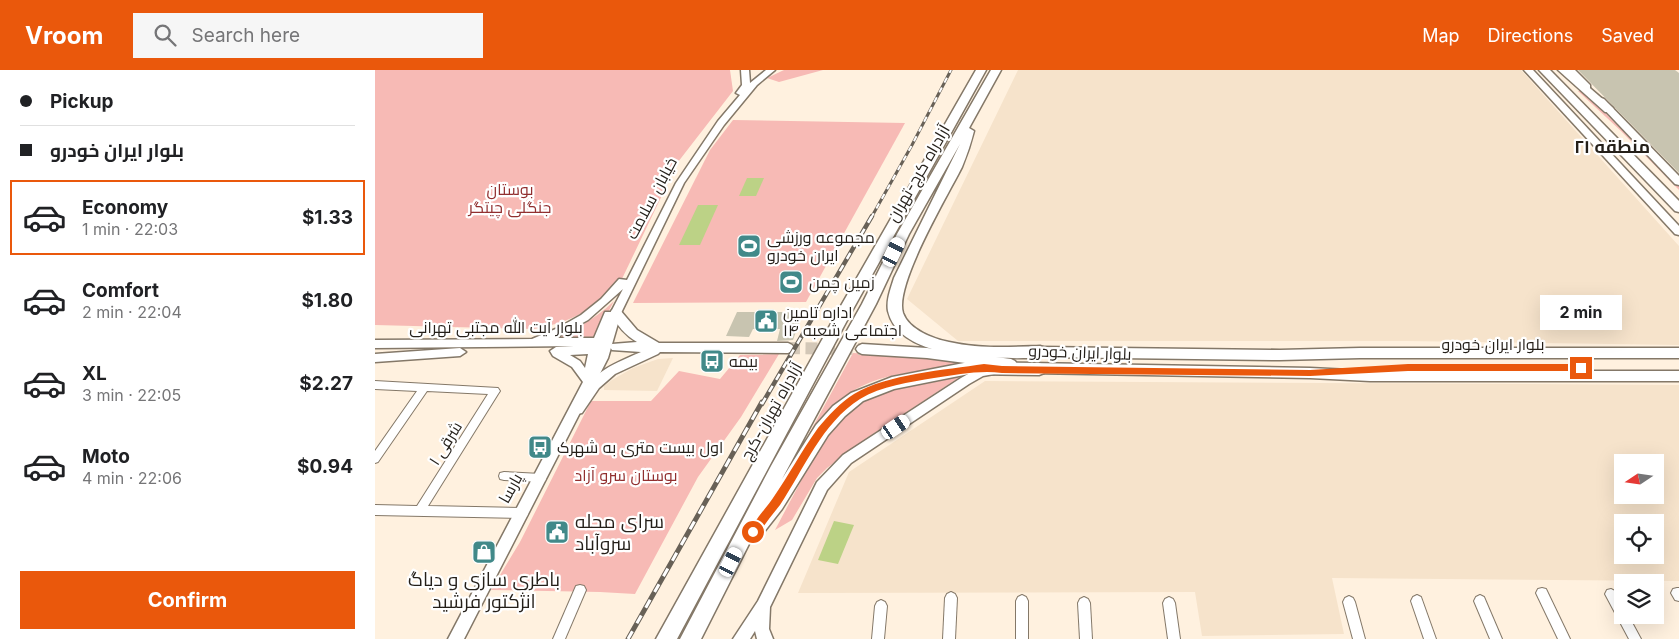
<!DOCTYPE html>
<html lang="en">
<head>
<meta charset="utf-8">
<style>
  :root { --surface:#fff; --page:#f6f6f6; --text:#202124; --muted:#757577; --line:#e0e0e0; --accent:#ea580c }
  body { margin:0; font-family:Inter,Cairo,sans-serif; background:var(--page); color:var(--text); height:100vh; display:flex; flex-direction:column; font-size:19px; white-space:nowrap }
  * { box-sizing:border-box; margin:0 }
  p { font-size:16px; color:var(--muted) }
  .icon { flex:none; width:28px; height:28px; fill:none; stroke:currentColor; stroke-width:2; stroke-linecap:round; stroke-linejoin:round }
  .map { position:relative; flex:1; overflow:hidden }
  .drawer { display:flex; flex-direction:column; background:var(--surface); width:375px }
  .drawer>* { flex:none }
  .hud { display:grid; align-content:center; height:110px; padding:0 20px; background:var(--surface) }
  .needle { width:32px; rotate:257deg }
  .controls { position:absolute; left:1239px; top:384px; display:grid; gap:10px }
  .controls a { display:grid; place-items:center; width:50px; height:50px; border-radius:0px; background:var(--surface); box-shadow:0 5px 20px #0002; font-size:25px }
  .end { position:absolute; width:22px; height:22px; margin:-11px; border:6px solid #ea580c; background:#fff; box-shadow:0 0 0 2px #fff }
  .from { border-radius:50% }
  .bubble { position:absolute; height:35px; border-radius:0px; background:var(--surface); box-shadow:0 5px 20px #0002; font-size:16px; font-weight:700; line-height:35px; text-align:center }
  .car { position:absolute; width:15px; height:30px; margin:-15px -8px; border-radius:6px; box-shadow:0 0 4px 1px #0007; background:linear-gradient(#fff 24%,#345 0 40%,#fff 0 76%,#345 0 86%,#fff 0) }
  .hud b { display:flex; align-items:center; gap:18px; height:48px; font-size:19px }
  .hud b+b { border-top:1px solid var(--line) }
  .hud i { width:12px; height:12px; background:var(--text) }
  ul { padding:0; list-style:none }
  li { display:flex; align-items:center; gap:15px; height:75px; margin:0 10px 8px; padding:0 10px; border:2px solid transparent; border-radius:0px }
  li div { flex:1 }
  li b { display:block; font-size:19px }
  li em { font-style:normal; font-weight:700 }
  li.active { border-color:var(--accent) }
  li>.icon { width:45px; height:45px; stroke-width:1.5 }
  .primary-button { display:flex; gap:10px; margin-top:auto; padding:10px 20px }
  .primary-button a { flex:1; height:58px; border-radius:0px; background:var(--accent); color:#fff; font-size:20px; font-weight:700; line-height:58px; text-align:center }
  header { display:flex; align-items:center; gap:30px; box-sizing:border-box; height:70px; padding:0 25px; background:var(--accent); color:#fff }
  header strong { font-size:24px }
  nav { display:flex; gap:28px; margin-inline-start:auto; font-size:18px }
  .search { width:350px; height:45px; background:var(--page); display:flex; align-items:center; gap:12px; box-sizing:border-box; padding:0 18px; border-radius:0px; color:var(--muted); font-size:19px }
  main { display:flex; flex:1; min-height:0 }
  .map>svg:first-child { display:block }
  .built { fill:#f6e3cb; fill-rule:evenodd }
  .green { fill:#f7bab5 }
  .water { fill:#bcd286 }
  .building { fill:#c8c4b0 }
  .lines { fill:none; stroke-linecap:round; stroke-linejoin:round }
  .primary-tunnel { stroke:#d3c7b7; stroke-width:12; stroke-dasharray:12 5.5; stroke-linecap:butt }
  .street-casing { stroke:#847868; stroke-width:2 }
  .secondary-casing { stroke:#847868; stroke-width:3 }
  .primary-casing { stroke:#847868; stroke-width:3 }
  .highway-casing { stroke:#847868; stroke-width:3 }
  .street { fill:#fff; fill-rule:evenodd }
  .secondary { fill:#fff; fill-rule:evenodd }
  .primary { fill:#fff; fill-rule:evenodd }
  .highway { fill:#fff; fill-rule:evenodd }
  .rail-far2-casing { stroke:#686157; stroke-width:3 }
  .rail-far1-casing { stroke:#686157; stroke-width:4.5 }
  .rail-casing { stroke:#686157; stroke-width:5 }
  .rail-far2 { stroke:#fff; stroke-width:2; stroke-dasharray:5.5; stroke-linecap:butt }
  .rail-far1 { stroke:#fff; stroke-width:2.5; stroke-dasharray:7; stroke-linecap:butt }
  .rail { stroke:#fff; stroke-width:3; stroke-dasharray:9; stroke-linecap:butt }
  .route { fill:#ea580c }
  .labels { text-anchor:middle; dominant-baseline:central; stroke-width:4.5; stroke-linejoin:round; paint-order:stroke }
  .street-label { font-size:16px; fill:#241f19; stroke:#fff }
  .park-label { font-size:16px; fill:#912f2f; stroke:#fff }
  .poi-label { font-size:16px; fill:#241f19; stroke:#fff; text-anchor:start }
  .far-district-label { font-size:18px; font-weight:bold; fill:#241f19; stroke:#fff }
  .near-poi-label { font-size:19px; fill:#241f19; stroke:#fff; text-anchor:start }
</style>
</head>
<body>
<header>
<strong>Vroom</strong>
<div class="search"><svg class="icon" aria-label="search" viewBox="0 0 24 24"><circle cx="10" cy="10" r="6"/><path d="M15 15l6 6"/></svg>Search here</div>
<nav><a>Map</a><a>Directions</a><a>Saved</a></nav>
</header>
<main>
<section class="drawer">
<div class="hud">
<b><i class="from"></i>Pickup</b>
<b><i></i>بلوار ایران خودرو</b>
</div>
<ul>
<li class="active"><svg class="icon" aria-label="car" viewBox="0 0 24 24"><path d="M5 17H2v-5l4-1 3-4h7l3 4 3 1v5h-3M9 17h6M6 11h13"/><circle cx="7" cy="17" r="2"/><circle cx="17" cy="17" r="2"/></svg><div><b>Economy</b><p>1 min · 22:03</p></div><em>$1.33</em></li>
<li><svg class="icon" aria-label="car" viewBox="0 0 24 24"><path d="M5 17H2v-5l4-1 3-4h7l3 4 3 1v5h-3M9 17h6M6 11h13"/><circle cx="7" cy="17" r="2"/><circle cx="17" cy="17" r="2"/></svg><div><b>Comfort</b><p>2 min · 22:04</p></div><em>$1.80</em></li>
<li><svg class="icon" aria-label="car" viewBox="0 0 24 24"><path d="M5 17H2v-5l4-1 3-4h7l3 4 3 1v5h-3M9 17h6M6 11h13"/><circle cx="7" cy="17" r="2"/><circle cx="17" cy="17" r="2"/></svg><div><b>XL</b><p>3 min · 22:05</p></div><em>$2.27</em></li>
<li><svg class="icon" aria-label="car" viewBox="0 0 24 24"><path d="M5 17H2v-5l4-1 3-4h7l3 4 3 1v5h-3M9 17h6M6 11h13"/><circle cx="7" cy="17" r="2"/><circle cx="17" cy="17" r="2"/></svg><div><b>Moto</b><p>4 min · 22:06</p></div><em>$0.94</em></li>
</ul>
<div class="primary-button"><a>Confirm</a></div>
</section>
<div class="map">
<svg width="1304" height="569" viewBox="0 0 1304 569">
  <rect width="100%" height="100%" fill="#fff1df"/>
  <g class="built">
    <path d="M643 0H1146L1304 176V275L1032 271H583L532 229Z"/>
    <path d="M298 288 282 321 229 320V316L237 310 258 298 283 289Z"/>
    <path d="M610 311 1304 315V511L957 508 969 564 827 566 820 522 423 523 474 402ZM1248 392H1280V425H1248ZM1248 452H1280V485H1248Z"/>
  </g>
  <g class="green">
    <path d="M0 0H355L358 21 303 92 245 213C216 241 199 251 159 259L0 255Z"/>
    <path d="M409 0H448L404 12 392 8Z"/>
    <path d="M1203 21H1208L1304 116V120L1246 61Z"/>
    <path d="M358 50 530 53 431 232 258 233 335 80Z"/>
    <path d="M239 231 219 269 168 270C196 263 218 251 239 231Z"/>
    <path d="M478 283 541 286 592 295C551 301 501 301 468 328 453 341 440 359 428 375Z"/>
    <path d="M404 284 366 347 323 407 260 524 225 522 116 520 145 472 216 331H276L304 301 345 309 365 285Z"/>
    <path d="M594 301 492 368 452 398 442 408 417 450 400 460 455 356 477 334 519 320 570 310Z"/>
  </g>
  <g class="water">
    <path d="M372 108H389L381 126H364Z"/>
    <path d="M323 135H343L325 175H304Z"/>
    <path d="M459 451 479 455 463 494 443 490Z"/>
  </g>
  <g class="building">
    <path d="M1203 0H1300L1304 3V103Z"/>
    <path d="M362 242H428L418 270 402 271 405 259H378L374 267 351 266Z"/>
  </g>
  <g class="lines">
    <path class="primary-tunnel" d="M413 278 487 279"/>
    <g class="street-casing">
      <g id="street">
        <path d="M0 311 123 318 125 321 123 324 53 436 148 438 152 440 153 443 152 446 148 448 0 445V435L42 436 113 324 52 321 3 392 0 393V381L42 321 0 319Z"/>
        <path d="M129 402 166 404 170 405 171 408 170 411 166 412 129 410 125 409 124 406 125 403Z"/>
        <path d="M205 515 209 516 211 520 190 569H178L201 516Z"/>
        <path d="M1167 518 1171 519 1195 569H1183L1161 523 1163 519Z"/>
        <path d="M1302 518H1304V531L1300 530 1296 523 1298 519Z"/>
        <path d="M1236 519C1246 523 1248 535 1248 545H1253L1266 569H1254L1230 524 1232 520Z"/>
        <path d="M576 522 580 524 582 528 580 569H568L570 528 572 524Z"/>
        <path d="M647 525 651 527 653 531V569H641V531L643 527Z"/>
        <path d="M1042 525 1046 527 1061 569H1049L1036 531 1038 527Z"/>
        <path d="M1105 525 1109 527 1127 569H1115L1099 531 1101 527Z"/>
        <path d="M974 526 978 528 980 532 990 569H978L968 532 970 528Z"/>
        <path d="M709 527 713 529 715 533 717 569H705L703 533 705 529Z"/>
        <path d="M794 527 798 529 800 533 805 569H793L788 533 790 529Z"/>
        <path d="M506 530 510 532 512 536 509 569H497L500 536 502 532Z"/>
      </g>
    </g>
    <g class="secondary-casing">
      <g id="secondary">
        <path d="M366 0H374L375 13 391 0H400L382 15 349 55 309 113 246 243 233 288 89 569H73L208 312 197 297 178 286 175 281 181 277 199 276 0 278V270L157 269 183 258 206 245 226 229 244 209 252 210 301 113 343 51 365 25 361 23 367 15ZM248 219 236 242H230L219 268H180L213 250ZM213 284 210 298 205 291 195 285Z"/>
        <path d="M85 278 91 282 85 286 0 292V284Z"/>
        <path d="M615 297 619 298 621 301 619 304 608 306 594 314 476 393 452 420 395 537 394 559 398 569H382L380 561 375 569H358L383 531 442 412 468 385 586 308 602 299Z"/>
      </g>
    </g>
    <g class="primary-casing">
      <g id="primary">
        <path d="M1149 0H1158L1304 156V165L1300 164Z"/>
        <path d="M1191 0H1200L1215 15V19H1209Z"/>
        <path d="M1226 28 1229 29 1304 106V115L1300 114 1223 33V29Z"/>
        <path d="M241 239 245 240 262 260 284 273H413L417 275 419 278 417 281 413 283 285 282 283 284 240 304 224 318 207 343 202 344 197 343 195 339 197 335C221 301 229 298 266 282L237 280 235 277 237 274 262 272C250 265 242 255 235 243L237 240Z"/>
        <path d="M487 274 552 278 636 289 640 291 642 294 640 297 636 299 552 288 487 284 483 282 481 279 483 276Z"/>
        <path d="M665 277 905 280 985 278H1304V288H985L905 290 665 287 661 285 659 282 661 279Z"/>
        <path d="M656 293 935 298 995 301H1304V311H995L935 308 656 303 652 301 650 298 652 295Z"/>
      </g>
    </g>
    <g class="highway-casing">
      <g id="highway">
        <path d="M601 0H611L477 241 302 569H281L463 241Z"/>
        <path d="M616 0H626L594 58 599 61C596 73 592 85 587 97 573 125 519 215 528 243 534 260 559 269 574 272 604 279 635 277 665 276L670 278 672 282 670 286 665 288C626 288 525 293 513 241 511 230 516 218 519 208L585 74 534 164 501 234 407 409 441 355 458 336 476 323 517 307 594 292 664 293 669 295 672 299 669 303 664 305 594 304 519 319 488 331 470 346 453 365 407 439 385 467 377 468 326 569H305L396 396 487 234 522 164Z"/>
        <path d="M1164 0H1175L1304 131V142L1300 141Z"/>
        <path d="M1183 0H1194L1238 38 1239 40 1238 42H1230Z"/>
      </g>
    </g>
    <use href="#street" class="street"/>
    <use href="#secondary" class="secondary"/>
    <use href="#primary" class="primary"/>
    <use href="#highway" class="highway"/>
    <g class="rail-far2-casing">
      <path id="rail-far2" d="M496 148 537 75 576 0"/>
    </g>
    <g class="rail-far1-casing">
      <path id="rail-far1" d="M387 334 497 146"/>
    </g>
    <g class="rail-casing">
      <path id="rail" d="M253 569 387 332"/>
    </g>
    <use href="#rail-far2" class="rail-far2"/>
    <use href="#rail-far1" class="rail-far1"/>
    <use href="#rail" class="rail"/>
  </g>
  <path class="route" d="M609 294 627 296 935 300 1033 294H1206L1211 298 1206 301H1033L935 306 627 303C604 300 582 305 559 308 535 312 506 316 485 329 447 353 429 399 405 435 397 445 389 455 382 466H375C372 458 393 436 398 428 414 405 427 380 443 358 453 346 466 332 479 324 512 304 571 300 609 294Z"/>
  <defs>
    <g id="stadium-square" transform="scale(1.25)"><rect x="-9" y="-9" width="18" height="18" rx="4" fill="#418989" stroke="#fff"/><path d="M0-5a6.5 5 0 1 0 0 10a6.5 5 0 1 0 0-10ZM-3.5-1.8h7v3.6h-7Z" fill="#fff"/></g>
    <g id="civic-square" transform="scale(1.25)"><rect x="-9" y="-9" width="18" height="18" rx="4" fill="#418989" stroke="#fff"/><path d="M-.6-6.5H3V-4.5H.6V-3L4-1V1h2V6H-6V1h2V-1L-.6-3ZM-1.2 2.5V6h2.4V2.5Z" fill="#fff"/></g>
    <g id="bus-square" transform="scale(1.25)"><rect x="-9" y="-9" width="18" height="18" rx="4" fill="#418989" stroke="#fff"/><path d="M-5-6H5V4H4V6H2V4H-2V6H-4V4H-5ZM-3.5-4V0h7V-4ZM-3.5 1.2v1.5H-2V1.2ZM2 1.2v1.5H3.5V1.2Z" fill="#fff"/></g>
    <g id="shop-square" transform="scale(1.25)"><rect x="-9" y="-9" width="18" height="18" rx="4" fill="#418989" stroke="#fff"/><path d="M-5-2.5h2.3a2.7 3.5 0 0 1 5.4 0H5L5.5 6h-11ZM-1.5-2.5h3a1.5 2.3 0 0 0-3 0Z" fill="#fff"/></g>
  </defs>
  <g fill-rule="evenodd">
    <use href="#stadium-square" x="374" y="176"/>
    <use href="#stadium-square" x="416" y="212"/>
    <use href="#civic-square" x="391" y="251"/>
    <use href="#bus-square" x="337" y="291"/>
    <use href="#bus-square" x="165" y="377"/>
    <use href="#civic-square" x="182" y="462"/>
    <use href="#shop-square" x="109" y="482"/>
  </g>
  <g class="labels">
    <g class="street-label">
      <text transform="translate(543 103) rotate(-60)">آزادراه کرج-تهران</text>
      <text transform="translate(276 128) rotate(-62)">خیابان سلامت</text>
      <text x="121" y="257">بلوار آیت الله مجتبی تهرانی</text>
      <text x="1118" y="274">بلوار ایران خودرو</text>
      <text transform="translate(705 282) rotate(2)">بلوار ایران خودرو</text>
      <text transform="translate(396 341) rotate(-61)">آزادراه تهران-کرج</text>
      <text transform="translate(70 373) rotate(-58)">۱ شرقی</text>
      <text transform="translate(135 418) rotate(-61)">پارسا</text>
    </g>
    <g class="park-label">
      <text x="135" y="119">بوستان<tspan x="135" dy="18">جنگلی چیتگر</tspan></text>
      <text x="251" y="405">بوستان سرو آزاد</text>
    </g>
    <g class="poi-label">
      <text x="392" y="167">مجموعه ورزشی<tspan x="392" dy="18">ایران خودرو</tspan></text>
      <text x="434" y="212">زمین چمن</text>
      <text x="408" y="242">اداره تامین<tspan x="408" dy="18">اجتماعی شعبه ۱۴</tspan></text>
      <text x="354" y="291">بیمه</text>
      <text x="182" y="377">اول بیست متری به شهرک</text>
    </g>
    <g class="far-district-label">
      <text x="1237" y="76">منطقه ۲۱</text>
    </g>
    <g class="near-poi-label">
      <text x="200" y="451">سرای محله<tspan x="200" dy="22">سروآباد</tspan></text>
      <text x="109" y="509" text-anchor="middle">باطری سازی و دیاگ<tspan x="109" dy="22">انژکتور فرشید</tspan></text>
    </g>
  </g>
</svg>
<div class="controls">
<a><svg class="needle" viewBox="-14 -14 28 28"><path d="M0-13l5 13h-10z" fill="#e53935"/><path d="M0 13l5-13h-10z" fill="#757577"/></svg></a>
<a><svg class="icon" aria-label="locate" viewBox="0 0 24 24"><circle cx="12" cy="12" r="6"/><path d="M12 2v4M12 18v4M2 12h4M18 12h4"/></svg></a>
<a><svg class="icon" aria-label="layers" viewBox="0 0 24 24"><path d="M12 4l9 5-9 5-9-5zM3 14l9 5 9-5"/></svg></a>
</div>
<i class="end from" style="left:378px;top:462px"></i>
<i class="end" style="left:1206px;top:298px"></i>
<div class="bubble" style="left:1165px;top:225px;width:82px">2 min</div>
<i class="car" style="left:519px;top:182px;rotate:26deg"></i>
<i class="car" style="left:521px;top:357px;rotate:56deg"></i>
<i class="car" style="left:356px;top:492px;rotate:27deg"></i>
</div>
</main>
</body>
</html>
